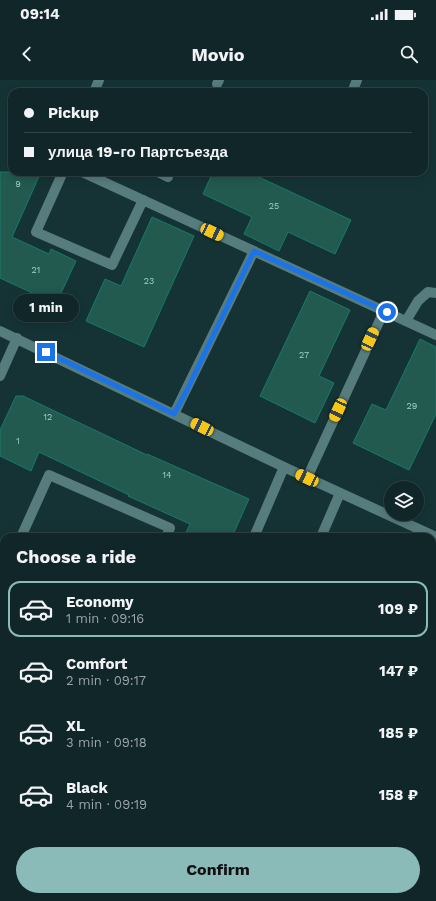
<!DOCTYPE html>
<html lang="en">
<head>
<meta charset="utf-8">
<style>
  :root { --surface:#102628; --page:#1e3234; --text:#f1f3f6; --muted:#9ca5a8; --line:#304345; --accent:#8bbbb9 }
  body { margin:0; font-family:"Work Sans",sans-serif; background:var(--page); color:var(--text); height:100vh; display:flex; flex-direction:column; font-size:15px; white-space:nowrap }
  * { box-sizing:border-box; margin:0 }
  p { font-size:13px; color:var(--muted) }
  .icon { flex:none; width:22px; height:22px; fill:none; stroke:currentColor; stroke-width:2; stroke-linecap:round; stroke-linejoin:round }
  .map { position:relative; flex:1; overflow:hidden }
  .side { position:absolute; left:0px; top:453px; width:436px; height:368px; display:flex; flex-direction:column; background:var(--surface); border-radius:12px 12px 0 0; box-shadow:0 2px 10px #0003,0 0 0 1px var(--line) }
  .side>* { flex:none }
  .hud { position:absolute; left:8px; top:8px; width:420px; height:88px; border-radius:12px; box-shadow:0 2px 10px #0003,0 0 0 1px var(--line); display:grid; align-content:center; height:88px; padding:0 16px; background:var(--surface) }
  .controls { position:absolute; left:384px; top:401px; display:grid; gap:8px }
  .controls a { display:grid; place-items:center; width:40px; height:40px; border-radius:50%; background:var(--surface); box-shadow:0 2px 10px #0003,0 0 0 1px var(--line); font-size:20px }
  .end { position:absolute; width:18px; height:18px; margin:-9px; border:5px solid #1a73e8; background:#fff; box-shadow:0 0 0 2px #fff }
  .from { border-radius:50% }
  .bubble { position:absolute; height:28px; border-radius:14px; background:var(--surface); box-shadow:0 2px 10px #0003,0 0 0 1px var(--line); font-size:13px; font-weight:700; line-height:28px; text-align:center }
  .car { position:absolute; width:12px; height:24px; margin:-12px -6px; border-radius:5px; box-shadow:0 0 3px 1px #0007; background:linear-gradient(#f5c518 24%,#345 0 40%,#f5c518 0 76%,#345 0 86%,#f5c518 0) }
  .hud b { display:flex; align-items:center; gap:14px; height:38px; font-size:15px }
  .hud b+b { border-top:1px solid var(--line) }
  .hud i { width:10px; height:10px; background:var(--text) }
  ul { padding:0; list-style:none }
  li { display:flex; align-items:center; gap:12px; height:56px; margin:0 8px 6px; padding:0 8px; border:2px solid transparent; border-radius:12px }
  li div { flex:1 }
  li b { display:block; font-size:15px }
  li em { font-style:normal; font-weight:700 }
  li.current { border-color:var(--accent) }
  li>.icon { width:36px; height:36px; stroke-width:1.5 }
  h2 { padding:0 16px; font-size:18px; line-height:48px }
  .action { display:flex; gap:8px; margin-top:auto; padding:8px 16px }
  .action a { flex:1; height:46px; border-radius:24px; background:var(--accent); color:#111; font-size:16px; font-weight:700; line-height:46px; text-align:center }
  .status { display:flex; justify-content:space-between; align-items:center; height:28px; padding:0 20px; background:var(--surface); direction:ltr }
  .status svg { height:11px; fill:currentColor }
  header { display:flex; justify-content:space-between; align-items:center; height:52px; padding:0 16px; background:var(--surface); font-size:18px; font-weight:700 }
  .map>svg:first-child { display:block }
  .building { fill:#225a4f; stroke:#147b6b }
  .lines { fill:none; stroke-linecap:round; stroke-linejoin:round }
  .minor { stroke:#577c7d; stroke-width:10 }
  .route { stroke:#1a73e8; stroke-width:5 }
  .labels { text-anchor:middle; dominant-baseline:central; stroke-width:3; stroke-linejoin:round; paint-order:stroke }
  .number-label { font-size:9px; fill:#a2d0cf }
</style>
</head>
<body>
<div class="status"><b>09:14</b><svg viewBox="0 0 49 12"><path d="M0 12V9h3v3zM5 12V6h3v6zM10 12V3h3v9zM15 12V0h3v12zM26 1h20v11H26zM47 4h2v5h-2z"/></svg></div>
<header><svg class="icon" aria-label="back" viewBox="0 0 24 24"><path d="M15 5l-7 7 7 7"/></svg>Movio<svg class="icon" aria-label="search" viewBox="0 0 24 24"><circle cx="10" cy="10" r="6"/><path d="M15 15l6 6"/></svg></header>
<div class="map">
<svg width="436" height="821" viewBox="0 0 436 821">
  <rect width="100%" height="100%" fill="#153335"/>
  <g class="building">
    <path d="M0 92H41L12 157 49 174 51 169 76 181 56 224 0 198Z"/>
    <path d="M213 92H248L351 140 335 174 288 152 279 171 244 154 252 137 203 114Z"/>
    <path d="M152 137 194 156 144 267 86 241 105 199 121 206Z"/>
    <path d="M310 211 350 230 319 296 334 303 315 343 260 316Z"/>
    <path d="M420 259 436 267V334L409 390 353 363 372 324 386 330Z"/>
    <path d="M16 316H23L147 375V374L249 419 232 457H184L190 444 128 416 129 415 39 372 31 391 0 376V350Z"/>
  </g>
  <g class="lines">
    <g class="minor">
      <path d="M217 4 219 0"/>
      <path d="M94 12 99 0"/>
      <path d="M352 12 357 0"/>
      <path d="M63 92 36 152 112 185 143 120"/>
      <path d="M82 92 436 255"/>
      <path d="M158 92 168 97"/>
      <path d="M406 241 418 221 428 212 436 213"/>
      <path d="M0 251 284 387 436 457"/>
      <path d="M0 296 17 258"/>
      <path d="M174 334 254 171"/>
      <path d="M307 398 384 231"/>
      <path d="M21 457 49 395 170 448 166 457"/>
      <path d="M254 457 284 387"/>
      <path d="M321 457 340 413"/>
      <path d="M0 503 4 494"/>
      <path d="M432 578 436 579"/>
      <path d="M0 634 4 636"/>
      <path d="M432 658 436 660"/>
      <path d="M0 702 4 694"/>
      <path d="M0 715 4 716"/>
      <path d="M222 817 230 821"/>
      <path d="M373 817 381 821"/>
      <path d="M210 821 212 817"/>
      <path d="M307 821 309 817"/>
    </g>
  </g>
  <g class="lines">
    <path class="route" d="M46 272 174 334 187 310 254 171 387 232"/>
  </g>
  <g class="labels">
    <g class="number-label">
      <text x="18" y="104">9</text>
      <text x="274" y="126">25</text>
      <text x="36" y="190">21</text>
      <text x="149" y="201">23</text>
      <text x="304" y="275">27</text>
      <text x="412" y="326">29</text>
      <text x="48" y="337">12</text>
      <text x="18" y="361">1</text>
      <text x="167" y="395">14</text>
    </g>
  </g>
</svg>
<div class="controls">
<a><svg class="icon" aria-label="layers" viewBox="0 0 24 24"><path d="M12 4l9 5-9 5-9-5zM3 14l9 5 9-5"/></svg></a>
</div>
<i class="end from" style="left:387px;top:232px"></i>
<i class="end" style="left:46px;top:272px"></i>
<div class="bubble" style="left:13px;top:214px;width:66px">1 min</div>
<i class="car" style="left:212px;top:152px;rotate:115deg"></i>
<i class="car" style="left:370px;top:259px;rotate:25deg"></i>
<i class="car" style="left:338px;top:330px;rotate:205deg"></i>
<i class="car" style="left:202px;top:347px;rotate:296deg"></i>
<i class="car" style="left:307px;top:398px;rotate:295deg"></i>
<div class="hud">
<b><i class="from"></i>Pickup</b>
<b><i></i>улица 19-го Партсъезда</b>
</div>
<section class="side">
<h2>Choose a ride</h2>
<ul>
<li class="current"><svg class="icon" aria-label="car" viewBox="0 0 24 24"><path d="M5 17H2v-5l4-1 3-4h7l3 4 3 1v5h-3M9 17h6M6 11h13"/><circle cx="7" cy="17" r="2"/><circle cx="17" cy="17" r="2"/></svg><div><b>Economy</b><p>1 min · 09:16</p></div><em>109 ₽</em></li>
<li><svg class="icon" aria-label="car" viewBox="0 0 24 24"><path d="M5 17H2v-5l4-1 3-4h7l3 4 3 1v5h-3M9 17h6M6 11h13"/><circle cx="7" cy="17" r="2"/><circle cx="17" cy="17" r="2"/></svg><div><b>Comfort</b><p>2 min · 09:17</p></div><em>147 ₽</em></li>
<li><svg class="icon" aria-label="car" viewBox="0 0 24 24"><path d="M5 17H2v-5l4-1 3-4h7l3 4 3 1v5h-3M9 17h6M6 11h13"/><circle cx="7" cy="17" r="2"/><circle cx="17" cy="17" r="2"/></svg><div><b>XL</b><p>3 min · 09:18</p></div><em>185 ₽</em></li>
<li><svg class="icon" aria-label="car" viewBox="0 0 24 24"><path d="M5 17H2v-5l4-1 3-4h7l3 4 3 1v5h-3M9 17h6M6 11h13"/><circle cx="7" cy="17" r="2"/><circle cx="17" cy="17" r="2"/></svg><div><b>Black</b><p>4 min · 09:19</p></div><em>158 ₽</em></li>
</ul>
<div class="action"><a>Confirm</a></div>
</section>
</div>
</body>
</html>
